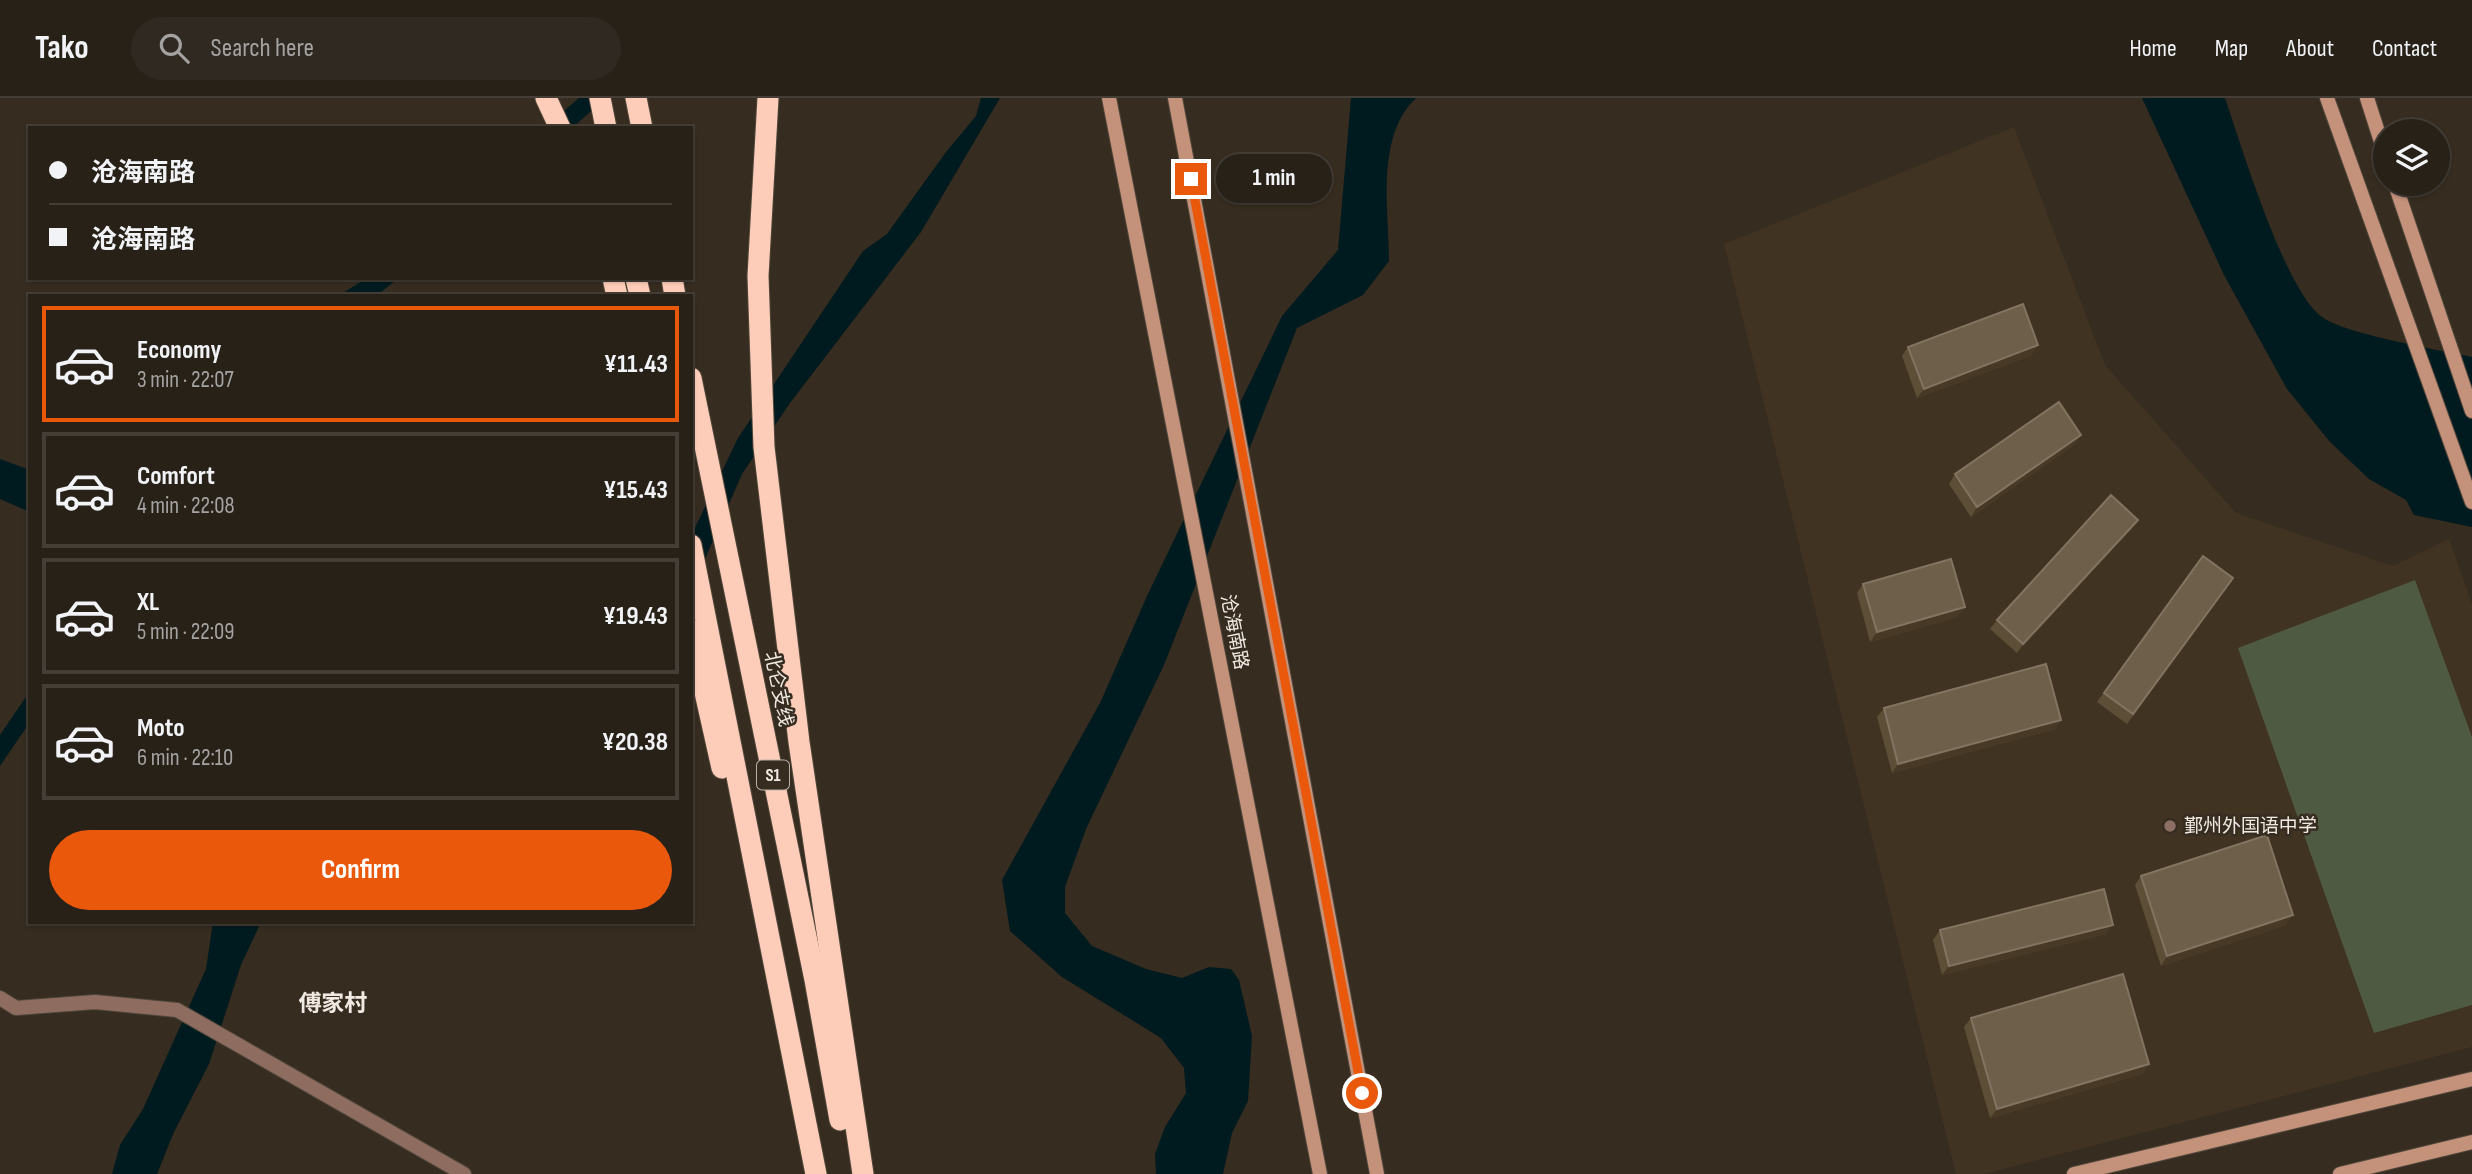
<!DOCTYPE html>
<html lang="en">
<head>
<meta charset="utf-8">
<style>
  :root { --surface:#282118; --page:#302921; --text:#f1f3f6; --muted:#a5a3a2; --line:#443e37; --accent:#ea580c }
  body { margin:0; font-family:"Sofia Sans Condensed","Noto Sans SC",sans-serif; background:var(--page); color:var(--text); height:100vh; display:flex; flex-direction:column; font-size:26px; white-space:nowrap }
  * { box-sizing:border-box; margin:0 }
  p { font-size:23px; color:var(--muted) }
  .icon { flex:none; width:38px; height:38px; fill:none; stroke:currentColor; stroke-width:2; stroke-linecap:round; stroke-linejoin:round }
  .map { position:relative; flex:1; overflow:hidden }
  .side { position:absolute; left:28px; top:196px; width:665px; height:630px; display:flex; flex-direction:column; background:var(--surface); border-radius:0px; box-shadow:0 2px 5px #0004,0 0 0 2px var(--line) }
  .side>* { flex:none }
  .hud { position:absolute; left:28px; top:28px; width:665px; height:154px; border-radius:0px; box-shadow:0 2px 5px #0004,0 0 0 2px var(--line); display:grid; align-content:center; height:154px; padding:0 21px; background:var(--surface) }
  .buttons { position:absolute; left:2373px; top:21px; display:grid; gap:14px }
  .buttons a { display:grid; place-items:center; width:77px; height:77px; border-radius:50%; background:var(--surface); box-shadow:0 2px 5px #0004,0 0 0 2px var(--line); font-size:35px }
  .end { position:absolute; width:32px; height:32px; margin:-16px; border:9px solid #ea580c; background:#fff; box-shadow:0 0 0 4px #fff }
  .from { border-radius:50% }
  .bubble { position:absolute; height:49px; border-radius:24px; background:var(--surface); box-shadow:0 2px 5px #0004,0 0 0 2px var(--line); font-size:23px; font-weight:700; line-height:49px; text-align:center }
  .hud b { display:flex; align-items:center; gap:24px; height:66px; font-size:26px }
  .hud b+b { border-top:2px solid var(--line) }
  .hud i { width:18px; height:18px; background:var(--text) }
  ul { padding:12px 0 0; list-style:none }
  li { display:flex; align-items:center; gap:21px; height:116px; margin:0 14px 10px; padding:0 7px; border:4px solid var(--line); border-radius:0px }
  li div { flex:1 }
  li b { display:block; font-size:26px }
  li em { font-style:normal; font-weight:700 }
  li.current { border-color:var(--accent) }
  li>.icon { width:63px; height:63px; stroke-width:1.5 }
  .cta { display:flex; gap:14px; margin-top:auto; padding:14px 21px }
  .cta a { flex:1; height:80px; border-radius:42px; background:var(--accent); color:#fff; font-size:28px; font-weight:700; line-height:80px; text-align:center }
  header { display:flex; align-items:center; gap:42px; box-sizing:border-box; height:98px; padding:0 35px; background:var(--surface); border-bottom:2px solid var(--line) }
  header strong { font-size:33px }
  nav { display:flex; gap:38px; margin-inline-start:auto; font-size:24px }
  .search { width:490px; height:63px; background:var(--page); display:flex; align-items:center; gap:18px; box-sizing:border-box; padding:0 24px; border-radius:38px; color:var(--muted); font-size:26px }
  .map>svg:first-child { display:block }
  .built { fill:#413321 }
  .green { fill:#4f5a42 }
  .water { fill:#001b1f }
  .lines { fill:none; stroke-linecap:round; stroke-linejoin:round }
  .street-casing { stroke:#50473b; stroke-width:16 }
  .secondary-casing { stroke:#50473b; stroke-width:16 }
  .highway-casing { stroke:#50473b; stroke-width:23 }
  .street { stroke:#8e6d60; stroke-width:14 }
  .secondary { stroke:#c4917b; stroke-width:14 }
  .highway { stroke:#fecdb9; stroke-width:21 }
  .wall { fill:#5d4e37 }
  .shaded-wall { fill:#473926 }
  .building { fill:#6d5f49; stroke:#827461; stroke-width:2 }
  .route { stroke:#ea580c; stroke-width:9 }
  .education-dot { fill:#8d6e63; stroke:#362c20; stroke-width:2.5 }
  .labels { text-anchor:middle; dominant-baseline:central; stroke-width:5; stroke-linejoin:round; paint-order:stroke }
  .shield { fill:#362c20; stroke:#b9b1a8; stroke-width:2 }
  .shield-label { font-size:18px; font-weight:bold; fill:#f1eae2 }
  .street-label { font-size:19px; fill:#f1eae2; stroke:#362c20 }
  .poi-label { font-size:19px; fill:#f1eae2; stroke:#362c20; text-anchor:start }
  .quarter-label { font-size:23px; font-weight:bold; fill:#f1eae2; stroke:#362c20 }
</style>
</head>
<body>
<header>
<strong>Tako</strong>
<div class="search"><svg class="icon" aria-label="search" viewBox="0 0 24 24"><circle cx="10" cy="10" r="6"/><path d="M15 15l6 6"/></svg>Search here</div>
<nav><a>Home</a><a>Map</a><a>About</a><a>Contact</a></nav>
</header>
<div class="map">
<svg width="2472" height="1076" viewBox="0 0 2472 1076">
  <rect width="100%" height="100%" fill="#362c20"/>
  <path class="built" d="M2014 29 2105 267 2236 415 2393 468 2449 441 2472 506V949L1984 1076H1956L1724 146Z"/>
  <path class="green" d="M2415 482 2472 639V907L2374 935 2238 550Z"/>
  <g class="water">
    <path d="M579 0H606L572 30H544Z"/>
    <path d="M981 0H1000L921 134 790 305 742 376 691 493V438L738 340 863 153 887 136 946 54 976 18Z"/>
    <path d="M1351 0H1416C1375 38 1389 115 1389 163L1363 197 1297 230 1164 567 1086 731 1065 789V815L1092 848 1146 871 1182 880 1209 869 1231 871 1239 882 1252 938 1248 1003 1232 1035 1223 1076H1156L1155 1056 1165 1029 1186 995 1184 970 1161 940 1062 879 1010 833 1002 782 1101 603 1147 498 1282 218 1338 152Z"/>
    <path d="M2142 0H2225C2241 47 2285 193 2322 219 2345 236 2439 252 2472 259V429L2414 417 2406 402 2369 381 2330 344 2287 291 2224 177Z"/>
    <path d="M367 180H399L376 198H338Z"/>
    <path d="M0 361 30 372V414L0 401Z"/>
    <path d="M30 593V624L0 668V637Z"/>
    <path d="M213 824H261L241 867 209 966 174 1034 157 1076H112L120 1047 143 1011 206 871Z"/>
  </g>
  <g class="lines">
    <g class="street-casing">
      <path id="street" d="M0 900 16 910 95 904 177 912 464 1076"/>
    </g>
    <g class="secondary-casing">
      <g id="secondary">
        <path d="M1109 0 1320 1076"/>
        <path d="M1175 0 1377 1076"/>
        <path d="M2327 0 2472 404"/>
        <path d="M2367 0 2385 56"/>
        <path d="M2395 86 2472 313"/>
        <path d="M2074 1076 2472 981"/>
        <path d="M2340 1076 2472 1044"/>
      </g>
    </g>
    <g class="highway-casing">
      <g id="highway">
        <path d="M546 0 560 30"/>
        <path d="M600 0 606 30"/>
        <path d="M636 0 642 30"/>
        <path d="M768 0 758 178 764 349 799 644 863 1076"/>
        <path d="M613 180 617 198"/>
        <path d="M636 180 640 198"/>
        <path d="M672 180 675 198"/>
        <path d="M691 280 815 882 840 1022"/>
        <path d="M691 447 816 1076"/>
        <path d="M691 532 722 670"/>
      </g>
    </g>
    <use href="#street" class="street"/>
    <use href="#secondary" class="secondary"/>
    <use href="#highway" class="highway"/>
  </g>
  <g class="wall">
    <path d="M1908 249 2032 257 1917 300 1902 258Z"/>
    <path d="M2075 346 1971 419 1949 386 1955 376Z"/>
    <path d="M2138 422 2131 431 2017 555 1990 531 1997 522Z"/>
    <path d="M2203 458 2233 480 2127 626 2097 604Z"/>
    <path d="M1863 486 1958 519 1870 544 1857 495Z"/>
    <path d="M1884 610 2061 622 2055 631 1892 675 1877 619Z"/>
    <path d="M2141 778 2286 827 2161 868 2135 787Z"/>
    <path d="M1940 832 2106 836 1942 877 1933 842Z"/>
    <path d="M1971 920 2149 966 2142 976 1990 1020 1964 929Z"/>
  </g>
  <g class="shaded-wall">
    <path d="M2038 247 2032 257 1917 300 1924 291Z"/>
    <path d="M2081 337 2075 346 1971 419 1977 409Z"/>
    <path d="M2138 422 2131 431 2017 555 2023 546Z"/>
    <path d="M1965 509 1958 519 1870 544 1877 534Z"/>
    <path d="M2061 622 2055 631 1892 675 1898 666Z"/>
    <path d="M2293 817 2286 827 2161 868 2167 858Z"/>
    <path d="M2113 827 2106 836 1942 877 1949 868Z"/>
    <path d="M2149 966 2142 976 1990 1020 1997 1011Z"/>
  </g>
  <g class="building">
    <path d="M2023 206 2038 247 1924 291 1908 249Z"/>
    <path d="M2059 304 2081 337 1977 409 1955 376Z"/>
    <path d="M2111 397 2138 422 2023 546 1997 522Z"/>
    <path d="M2203 458 2233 480 2133 616 2104 595Z"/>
    <path d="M1951 461 1965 509 1877 534 1863 486Z"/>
    <path d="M2046 566 2061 622 1898 666 1884 610Z"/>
    <path d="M2267 737 2293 817 2167 858 2141 778Z"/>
    <path d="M2104 791 2113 827 1949 868 1940 832Z"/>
    <path d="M2123 876 2149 966 1997 1011 1971 920Z"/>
  </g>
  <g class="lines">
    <path class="route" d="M1191 81 1362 995"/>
  </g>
  <circle class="education-dot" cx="2170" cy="728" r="7"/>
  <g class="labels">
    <rect class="shield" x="757" y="662.5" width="32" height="29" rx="5"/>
    <g class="shield-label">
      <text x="773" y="677">S1</text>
    </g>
    <g class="street-label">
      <text transform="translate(1234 534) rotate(79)">沧海南路</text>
      <text transform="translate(778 591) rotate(78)">北仑支线</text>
    </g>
    <g class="poi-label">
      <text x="2184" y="728">鄞州外国语中学</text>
    </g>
    <g class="quarter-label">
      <text x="333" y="906">傅家村</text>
    </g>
  </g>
</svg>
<div class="buttons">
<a><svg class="icon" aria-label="layers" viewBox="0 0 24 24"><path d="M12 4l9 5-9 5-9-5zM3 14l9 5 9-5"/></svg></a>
</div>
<i class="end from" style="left:1362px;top:995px"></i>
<i class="end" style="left:1191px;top:81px"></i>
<div class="bubble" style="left:1216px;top:56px;width:116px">1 min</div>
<div class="hud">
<b><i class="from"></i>沧海南路</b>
<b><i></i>沧海南路</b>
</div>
<section class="side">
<ul>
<li class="current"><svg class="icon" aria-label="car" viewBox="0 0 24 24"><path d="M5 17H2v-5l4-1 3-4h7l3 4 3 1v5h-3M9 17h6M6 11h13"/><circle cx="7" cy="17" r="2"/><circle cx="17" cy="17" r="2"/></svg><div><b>Economy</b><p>3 min · 22:07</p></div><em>¥11.43</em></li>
<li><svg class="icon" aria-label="car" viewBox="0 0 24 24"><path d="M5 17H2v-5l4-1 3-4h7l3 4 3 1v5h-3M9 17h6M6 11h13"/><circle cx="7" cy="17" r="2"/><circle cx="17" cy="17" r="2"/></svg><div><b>Comfort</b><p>4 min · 22:08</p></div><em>¥15.43</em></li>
<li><svg class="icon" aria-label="car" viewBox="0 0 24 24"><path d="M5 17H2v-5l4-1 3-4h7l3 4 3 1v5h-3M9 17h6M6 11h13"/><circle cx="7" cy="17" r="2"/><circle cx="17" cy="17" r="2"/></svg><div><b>XL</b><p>5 min · 22:09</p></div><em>¥19.43</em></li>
<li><svg class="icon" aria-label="car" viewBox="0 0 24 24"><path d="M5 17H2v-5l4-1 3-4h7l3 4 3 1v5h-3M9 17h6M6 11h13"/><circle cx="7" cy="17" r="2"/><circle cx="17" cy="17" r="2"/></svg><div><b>Moto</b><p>6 min · 22:10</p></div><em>¥20.38</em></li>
</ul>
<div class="cta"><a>Confirm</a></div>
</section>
</div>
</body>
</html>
